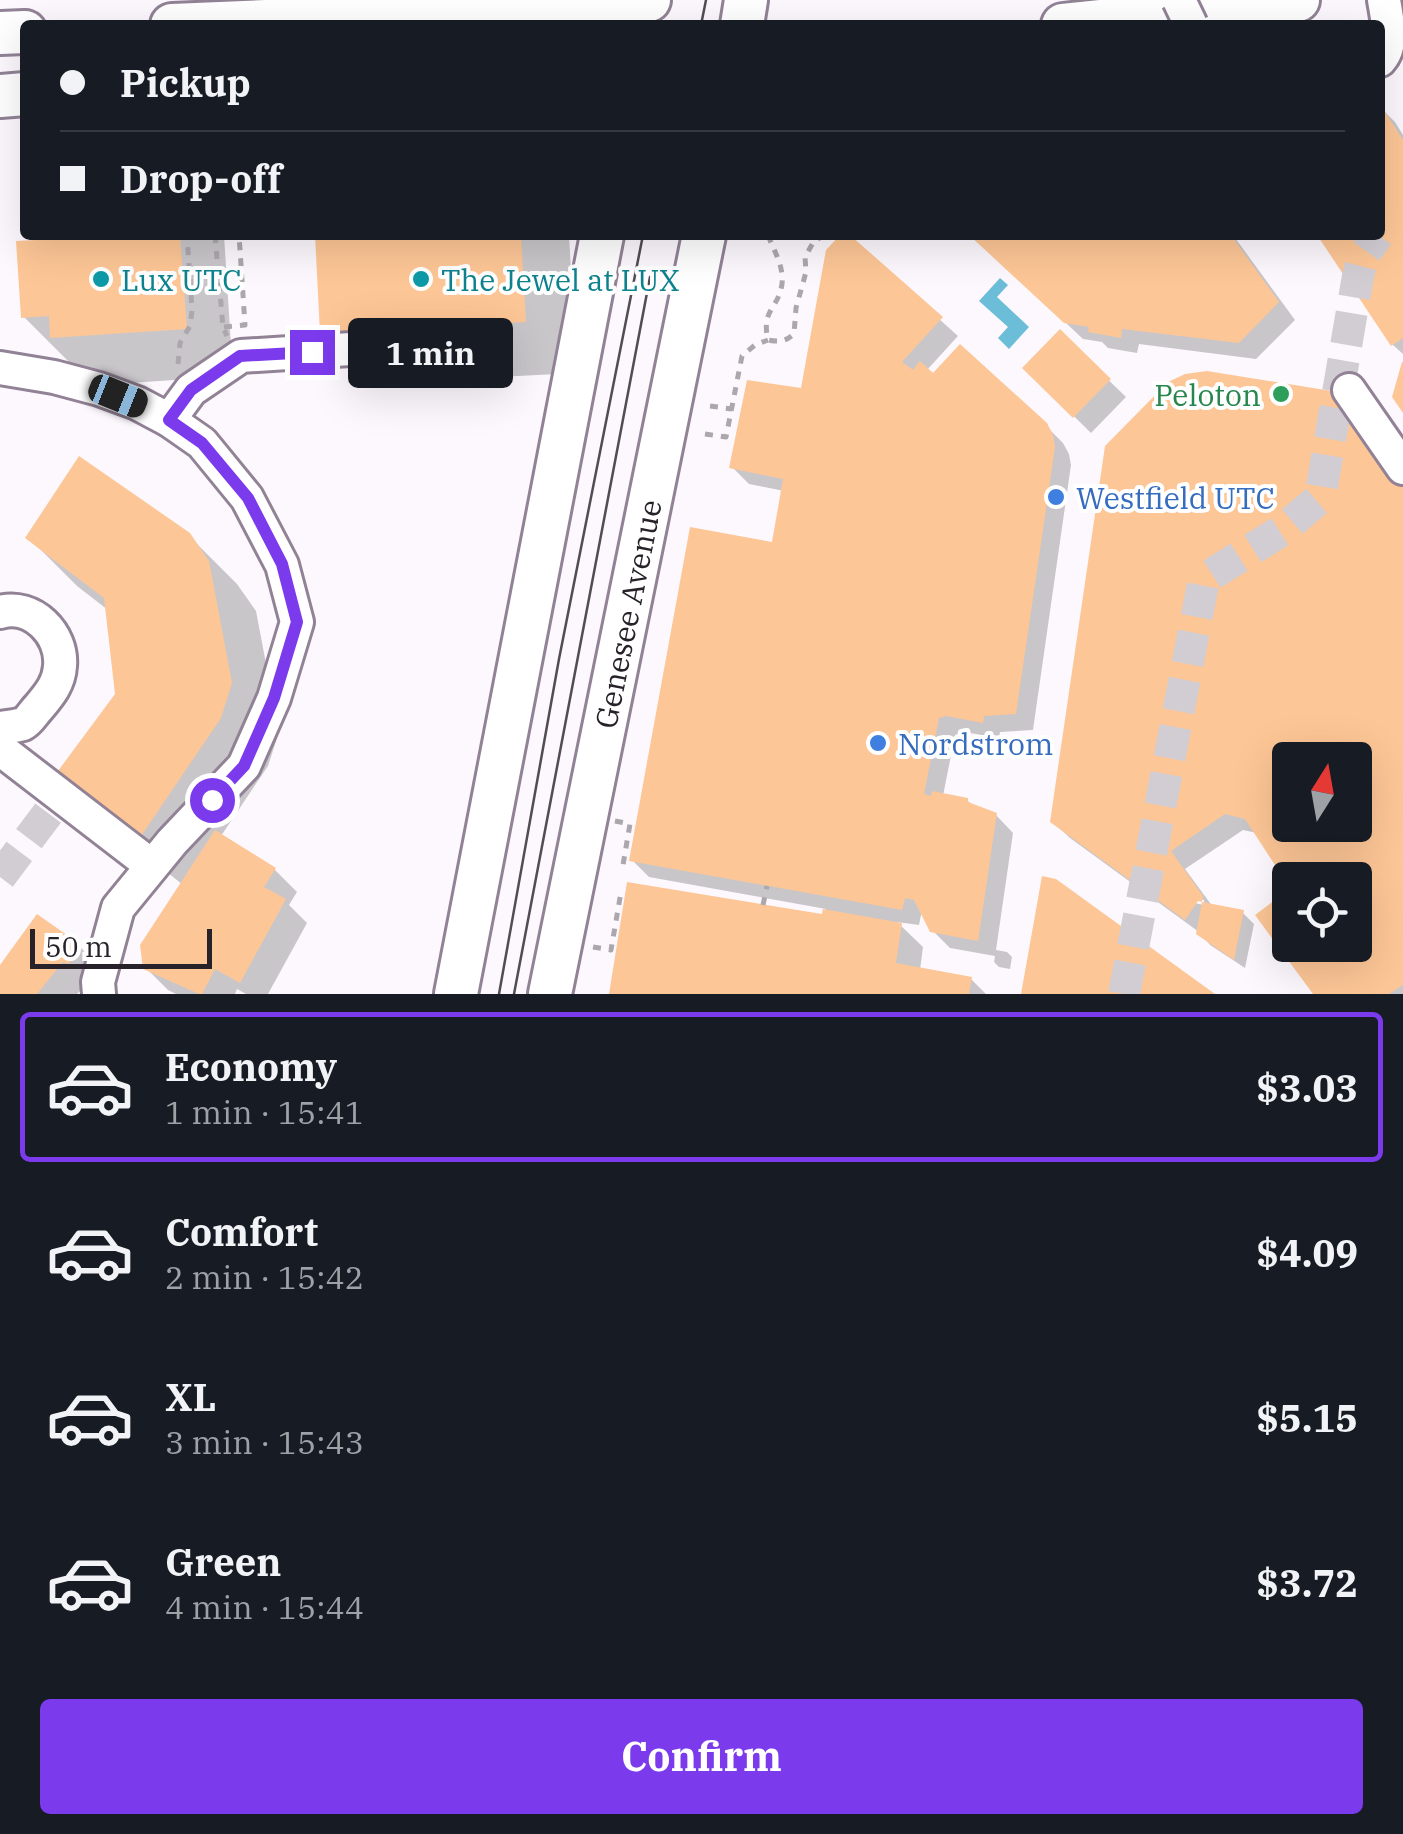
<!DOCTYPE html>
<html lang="en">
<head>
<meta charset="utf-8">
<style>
  :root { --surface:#171b24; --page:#242831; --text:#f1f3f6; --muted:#9ea1a6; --line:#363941; --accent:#7c3aed }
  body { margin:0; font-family:"IBM Plex Serif",serif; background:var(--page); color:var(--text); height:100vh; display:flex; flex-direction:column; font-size:38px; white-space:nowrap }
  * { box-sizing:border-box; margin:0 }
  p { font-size:32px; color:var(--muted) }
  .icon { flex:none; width:55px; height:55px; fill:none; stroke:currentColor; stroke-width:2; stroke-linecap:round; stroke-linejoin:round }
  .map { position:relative; height:994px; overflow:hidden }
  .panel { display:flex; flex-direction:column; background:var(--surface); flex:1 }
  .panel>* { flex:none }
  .banner { position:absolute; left:20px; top:20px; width:1365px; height:220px; border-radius:10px; box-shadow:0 10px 40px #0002; display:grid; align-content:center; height:220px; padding:0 40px; background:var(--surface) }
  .needle { width:65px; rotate:11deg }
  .buttons { position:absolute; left:1272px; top:742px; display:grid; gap:20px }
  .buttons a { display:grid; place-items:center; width:100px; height:100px; border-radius:10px; background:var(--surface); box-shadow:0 10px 40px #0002; font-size:50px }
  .scale { position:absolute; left:30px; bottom:25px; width:182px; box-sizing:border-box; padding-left:10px; border:5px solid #272129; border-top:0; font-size:28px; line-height:35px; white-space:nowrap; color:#272129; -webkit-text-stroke:8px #fff; paint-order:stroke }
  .end { position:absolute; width:45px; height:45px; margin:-22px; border:12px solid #7c3aed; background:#fff; box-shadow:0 0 0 5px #fff }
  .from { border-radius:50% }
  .bubble { position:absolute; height:70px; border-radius:10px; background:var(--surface); box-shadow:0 10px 40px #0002; font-size:32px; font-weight:700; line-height:70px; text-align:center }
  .car { position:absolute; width:30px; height:60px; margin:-30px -15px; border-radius:12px; box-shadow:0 0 8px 2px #0007; background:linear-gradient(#222 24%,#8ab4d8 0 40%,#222 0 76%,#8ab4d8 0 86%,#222 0) }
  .banner b { display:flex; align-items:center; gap:35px; height:95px; font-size:38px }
  .banner b+b { border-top:2px solid var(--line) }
  .banner i { width:25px; height:25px; background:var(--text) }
  ul { padding:18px 0 0; list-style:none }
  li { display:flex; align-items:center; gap:30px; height:150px; margin:0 20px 15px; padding:0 20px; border:5px solid transparent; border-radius:10px }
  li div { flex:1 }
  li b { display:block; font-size:38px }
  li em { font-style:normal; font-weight:700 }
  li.active { border-color:var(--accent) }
  li>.icon { width:90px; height:90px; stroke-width:1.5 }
  .primary-button { display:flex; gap:20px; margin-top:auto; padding:20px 40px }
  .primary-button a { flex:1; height:115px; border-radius:10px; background:var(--accent); color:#fff; font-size:40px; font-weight:700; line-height:115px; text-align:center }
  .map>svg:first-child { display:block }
  .water { fill:#6cbdd8 }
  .shadow { fill:#0003; fill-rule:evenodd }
  .building { fill:#fdc696; fill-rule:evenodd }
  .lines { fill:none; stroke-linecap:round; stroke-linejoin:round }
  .minor-tunnel { stroke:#d1cdd3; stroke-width:32; stroke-dasharray:32 16; stroke-linecap:butt }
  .minor-casing { stroke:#928296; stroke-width:38 }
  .major-casing { stroke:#928296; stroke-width:48 }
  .path { stroke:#aca7ad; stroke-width:5; stroke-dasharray:8 8; stroke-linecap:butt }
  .minor { stroke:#fff; stroke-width:32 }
  .major { stroke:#fff; stroke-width:42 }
  .tram { stroke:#524c54; stroke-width:2.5 }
  .minor-bridge-casing { stroke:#928296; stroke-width:38; stroke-linecap:butt }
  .minor-bridge { stroke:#fff; stroke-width:32 }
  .route { stroke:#7c3aed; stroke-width:12 }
  .culture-dot { fill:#0f9aa8; stroke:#fff; stroke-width:4 }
  .leisure-dot { fill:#2e9e5b; stroke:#fff; stroke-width:4 }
  .shop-dot { fill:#3f7fe0; stroke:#fff; stroke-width:4 }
  .labels { text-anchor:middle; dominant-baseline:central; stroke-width:8; stroke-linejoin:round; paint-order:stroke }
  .culture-label { font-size:30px; fill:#0d838f; stroke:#fff; text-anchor:start }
  .leisure-label { font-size:30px; fill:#27864d; stroke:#fff; text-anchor:end }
  .shop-label { font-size:30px; fill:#366cbe; stroke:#fff; text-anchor:start }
  .street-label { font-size:30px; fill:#272129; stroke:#fff }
</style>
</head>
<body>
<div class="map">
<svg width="1403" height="994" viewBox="0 0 1403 994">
  <rect width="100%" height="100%" fill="#fcf8fd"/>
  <path class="water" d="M1000 278 1008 285 997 297 1029 327 1009 349 998 338 1008 327 979 301Z"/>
  <g class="shadow">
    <path d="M1380 107 1395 122 1403 135V354L1393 345 1320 235H1380Z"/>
    <path d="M58 235H224L233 376 101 385 80 365H72L24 317 58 241Z"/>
    <path d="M318 235H569L577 373 374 383 323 332Z"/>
    <path d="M843 235H846L958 336 927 370 1045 425 1063 443 1069 454 1071 465 1033 730 1000 732 999 738 964 732 955 735 943 796 967 800 974 807 996 815 1013 833 996 950 1007 952 1012 957 1010 969 999 967 994 962 995 956 950 948 932 930 922 910 919 925 897 922 923 947 920 970 971 979 986 994H612L824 917 826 909 649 877 632 860 774 545 784 491 749 484 732 467 803 390Z"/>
    <path d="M972 235H1233L1295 320 1256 359 1139 344 1137 353 1108 348 1102 342 1083 339Z"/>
    <path d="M1060 333 1126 397 1091 433 1025 368Z"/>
    <path d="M1403 476V994H1316L1258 916 1290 892V945H1355V880H1290V883L1257 833 1243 830 1185 869 1213 907 1243 913 1254 924 1245 968 1210 945 1199 932 1070 838 1052 821ZM1290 760H1355V825H1290ZM1186 896 1204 900V905L1185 901Z"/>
    <path d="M188 535 237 584 256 611 279 732 268 766 221 836 275 870 297 892 289 905 307 923 268 994H246L237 989 235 994H176L168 990 145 967 183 885 106 823 118 694 108 610 77 586 29 538Z"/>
    <path d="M79 946 102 969 77 994H0V969Z"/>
  </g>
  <g class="building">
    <path d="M1380 104 1403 140V338L1391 346 1317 235H1380Z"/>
    <path d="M55 235H180L187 329 50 338 49 316 21 318 16 241 55 239Z"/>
    <path d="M315 235H521L526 322 320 333Z"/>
    <path d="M840 235H850L943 317 902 362 913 370 920 361 933 373 960 344 1047 423 1053 435 1055 447 1016 714 984 716 983 723 946 716 939 718 924 794 931 796 932 791 968 798V802L997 813 978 941 930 932 914 900 905 898 902 910 629 861 690 527 772 542 783 479 729 468 747 380 801 388 826 250Z"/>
    <path d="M969 235H1231L1279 302 1239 343 1122 329 1121 338 1088 332 1089 327 1064 323Z"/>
    <path d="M1060 329 1111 379 1073 418 1022 368Z"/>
    <path d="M1402 362H1403V413L1392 397Z"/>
    <path d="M1207 371 1344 393 1403 481V985L1389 994H1313L1255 915 1290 889V945H1355V880H1290V888L1245 819 1225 814 1171 851 1203 896 1202 902 1198 901 1185 920 1050 822 1105 446 1168 382 1185 374ZM1290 760H1355V825H1290Z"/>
    <path d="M79 456 190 533 209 561 232 683 221 718 137 842 55 775 115 694 104 598 25 538Z"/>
    <path d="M215 830 276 868 264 887 286 899 240 983 215 969 202 994H199L143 969 140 945Z"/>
    <path d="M1042 876 1056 879 1215 994H1021Z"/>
    <path d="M627 882 822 914 823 909 902 923 896 963 972 977 969 994H609Z"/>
    <path d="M1202 902 1244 910 1234 960 1196 934Z"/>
    <path d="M37 914 81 945 69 964 63 962 37 994H0V965Z"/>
  </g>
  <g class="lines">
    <g class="minor-tunnel">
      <path d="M0 877 61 796"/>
      <path d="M1124 994 1204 579 1281 531 1320 498 1358 276 1363 256 1378 235"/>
    </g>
    <g class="minor-casing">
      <g id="minor">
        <path d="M1380 60C1394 45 1387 19 1384 0"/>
        <path d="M0 368 54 377 99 389 137 403 169 420 202 443 247 498 282 565 297 622 274 698 244 766 172 842 118 908 98 982 99 994"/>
        <path d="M1349 390 1403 468"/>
        <path d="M169 420 191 390 241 356 490 340"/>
        <path d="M0 612C32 603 63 634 60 666 59 683 50 694 39 707 34 712 29 721 23 724 17 726 7 727 0 728"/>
        <path d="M0 749 152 866"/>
      </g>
    </g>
    <g class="major-casing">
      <g id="major">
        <path d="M172 25 593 7 649 0"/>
        <path d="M742 25 746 0"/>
        <path d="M1063 25 1298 0"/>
        <path d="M0 33 25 32"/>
        <path d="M0 96 25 94"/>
        <path d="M456 994 602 235"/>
        <path id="s1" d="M550 994 704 235"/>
      </g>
    </g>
    <g class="path">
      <path d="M215 235 223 327 227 336"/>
      <path d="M768 235C774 251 784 266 782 284 778 310 761 309 768 340 779 342 785 342 794 334L796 308 806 272 805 257 814 241 825 235"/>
      <path d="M224 327 245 325 239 235"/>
      <path d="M178 364 180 343 190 326 192 310 187 235"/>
      <path d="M710 406 732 409"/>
      <path d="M705 434 726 437 742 356 755 345 768 340"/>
      <path d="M615 821 630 824 623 865"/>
      <path d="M763 905 767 886"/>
      <path d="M593 947 611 950 621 892"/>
    </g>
    <use href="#minor" class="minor"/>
    <use href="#major" class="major"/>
    <g class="tram">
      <path d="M701 25 706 0"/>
      <path d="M499 994 559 659 643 235"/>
      <path d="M514 994 650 277"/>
    </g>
    <g class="minor-bridge-casing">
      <path id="minor-bridge" d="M1179 0 1191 25"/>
    </g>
    <use href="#minor-bridge" class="minor-bridge"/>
  </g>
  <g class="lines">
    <path class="route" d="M212 800 244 766 274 698 297 622 282 564 248 498 202 443 169 420 191 390 240 356 312 352"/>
  </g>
  <g class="culture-dot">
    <circle cx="101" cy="279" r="10"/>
    <circle cx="421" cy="279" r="10"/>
  </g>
  <circle class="leisure-dot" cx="1281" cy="394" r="10"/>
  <g class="shop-dot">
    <circle cx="1056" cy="497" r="10"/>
    <circle cx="878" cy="743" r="10"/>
  </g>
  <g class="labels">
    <g class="culture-label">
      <text x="121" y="279">Lux UTC</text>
      <text x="441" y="279">The Jewel at LUX</text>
    </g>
    <g class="leisure-label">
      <text x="1261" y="394">Peloton</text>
    </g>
    <g class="shop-label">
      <text x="1076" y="497">Westfield UTC</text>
      <text x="898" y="743">Nordstrom</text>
    </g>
    <g class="street-label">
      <text stroke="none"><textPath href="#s1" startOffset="388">Genesee Avenue</textPath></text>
    </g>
  </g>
</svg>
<div class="buttons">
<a><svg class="needle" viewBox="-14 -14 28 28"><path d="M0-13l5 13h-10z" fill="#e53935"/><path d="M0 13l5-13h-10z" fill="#9ea1a6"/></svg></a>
<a><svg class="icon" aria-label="locate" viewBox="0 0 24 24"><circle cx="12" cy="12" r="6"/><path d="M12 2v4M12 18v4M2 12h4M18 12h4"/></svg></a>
</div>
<div class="scale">50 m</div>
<i class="end from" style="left:212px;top:800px"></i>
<i class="end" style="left:312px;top:352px"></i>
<div class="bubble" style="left:348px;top:318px;width:165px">1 min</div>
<i class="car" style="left:118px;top:396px;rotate:112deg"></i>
<div class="banner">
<b><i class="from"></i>Pickup</b>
<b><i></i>Drop-off</b>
</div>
</div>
<section class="panel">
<ul>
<li class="active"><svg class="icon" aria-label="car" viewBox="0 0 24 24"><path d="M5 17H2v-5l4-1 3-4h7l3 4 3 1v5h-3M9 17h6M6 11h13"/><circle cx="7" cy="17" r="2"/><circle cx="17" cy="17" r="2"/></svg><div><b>Economy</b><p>1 min · 15:41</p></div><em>$3.03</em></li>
<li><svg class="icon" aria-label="car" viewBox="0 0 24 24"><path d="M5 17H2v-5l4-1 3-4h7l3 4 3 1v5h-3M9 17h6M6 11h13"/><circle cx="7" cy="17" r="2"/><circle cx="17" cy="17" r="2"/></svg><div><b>Comfort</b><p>2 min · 15:42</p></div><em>$4.09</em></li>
<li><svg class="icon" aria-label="car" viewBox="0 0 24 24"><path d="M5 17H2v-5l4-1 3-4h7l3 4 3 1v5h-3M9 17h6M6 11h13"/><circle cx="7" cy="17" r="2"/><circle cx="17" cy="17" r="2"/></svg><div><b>XL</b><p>3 min · 15:43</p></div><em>$5.15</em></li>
<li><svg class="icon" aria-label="car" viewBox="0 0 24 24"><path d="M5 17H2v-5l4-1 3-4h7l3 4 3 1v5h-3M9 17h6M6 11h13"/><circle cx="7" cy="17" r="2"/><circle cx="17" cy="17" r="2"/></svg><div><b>Green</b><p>4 min · 15:44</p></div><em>$3.72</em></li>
</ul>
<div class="primary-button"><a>Confirm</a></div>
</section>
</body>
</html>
